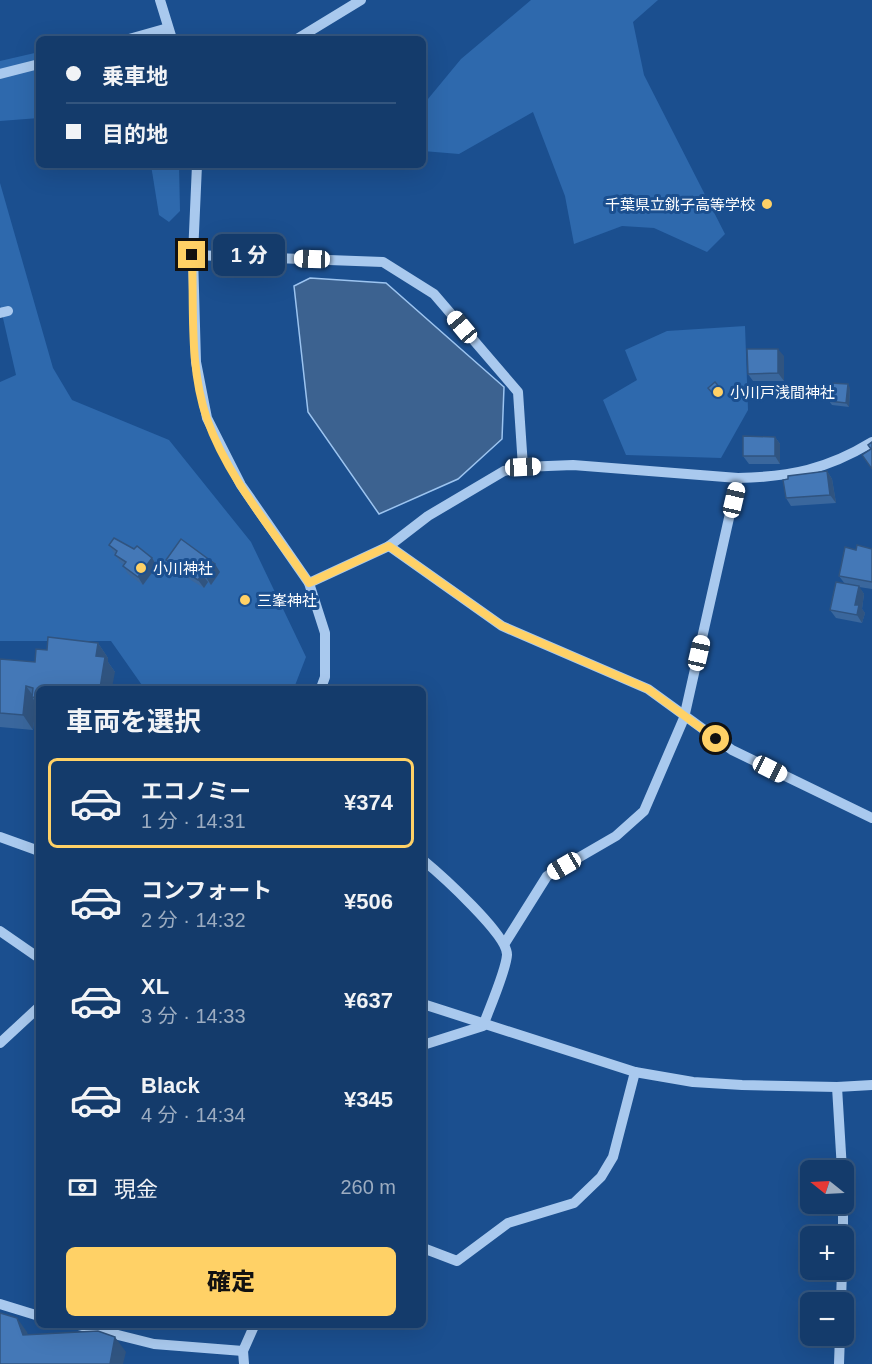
<!DOCTYPE html>
<html lang="ja">
<head>
<meta charset="utf-8">
<style>
  :root { --surface:#143b6b; --page:#214673; --text:#f1f3f6; --muted:#9dadc1; --line:#33557e; --accent:#ffd166 }
  body { margin:0; font-family:Helvetica,"Noto Sans JP",sans-serif; background:var(--page); color:var(--text); height:100vh; display:flex; flex-direction:column; font-size:22px; white-space:nowrap }
  * { box-sizing:border-box; margin:0 }
  p { font-size:20px; color:var(--muted) }
  .icon { flex:none; width:33px; height:33px; fill:none; stroke:currentColor; stroke-width:2; stroke-linecap:round; stroke-linejoin:round }
  .map { position:relative; flex:1; overflow:hidden }
  .side { position:absolute; left:36px; top:686px; width:390px; height:642px; display:flex; flex-direction:column; background:var(--surface); border-radius:9px; box-shadow:0 6px 24px #0002,0 0 0 2px var(--line) }
  .side>* { flex:none }
  .banner { position:absolute; left:36px; top:36px; width:390px; height:132px; border-radius:9px; box-shadow:0 6px 24px #0002,0 0 0 2px var(--line); display:grid; align-content:center; height:132px; padding:0 30px; background:var(--surface) }
  .needle { width:39px; rotate:288deg }
  .controls { position:absolute; left:800px; top:1160px; display:grid; gap:12px }
  .controls a { display:grid; place-items:center; width:54px; height:54px; border-radius:9px; background:var(--surface); box-shadow:0 6px 24px #0002,0 0 0 2px var(--line); font-size:30px }
  .end { position:absolute; width:27px; height:27px; margin:-14px; border:8px solid #ffd166; background:#111; box-shadow:0 0 0 3px #111 }
  .from { border-radius:50% }
  .bubble { position:absolute; height:42px; border-radius:9px; background:var(--surface); box-shadow:0 6px 24px #0002,0 0 0 2px var(--line); font-size:20px; font-weight:800; line-height:42px; text-align:center }
  .car { position:absolute; width:18px; height:36px; margin:-18px -9px; border-radius:8px; box-shadow:0 0 4px 2px #0007; background:linear-gradient(#fff 24%,#345 0 40%,#fff 0 76%,#345 0 86%,#fff 0) }
  .banner b { display:flex; align-items:center; gap:21px; height:57px; font-size:22px }
  .banner b+b { border-top:2px solid var(--line) }
  .banner i { width:15px; height:15px; background:var(--text) }
  ul { padding:0; list-style:none }
  li { display:flex; align-items:center; gap:18px; height:90px; margin:0 12px 9px; padding:0 18px; border:3px solid transparent; border-radius:9px }
  li div { flex:1 }
  li b { display:block; font-size:22px }
  li em { font-style:normal; font-weight:800 }
  li.on { border-color:var(--accent) }
  li>.icon { width:54px; height:54px; stroke-width:1.5 }
  h2 { padding:0 30px; font-size:27px; line-height:72px }
  .pay { display:flex; align-items:center; gap:15px; height:66px; padding:0 30px; font-size:22px }
  .pay p { margin-inline-start:auto }
  .button { display:flex; gap:12px; margin-top:auto; padding:12px 30px }
  .button a { flex:1; height:69px; border-radius:9px; background:var(--accent); color:#111; font-size:24px; font-weight:800; line-height:69px; text-align:center }
  .map>svg:first-child { display:block }
  .green { fill:#2e69ad }
  .water { fill:#3c6290; stroke:#9cc4f0; stroke-width:1.5 }
  .lines { fill:none; stroke-linecap:round; stroke-linejoin:round }
  .minor { stroke:#a9c9ee; stroke-width:10 }
  .wall { fill:#3a679d }
  .shaded-wall { fill:#305480 }
  .building { fill:#4478b7; stroke:#305480; stroke-width:1.5 }
  .route { stroke:#ffd166; stroke-width:8 }
  .poi-dot { fill:#ffd166; stroke:#1b4f8f; stroke-width:2 }
  .labels { text-anchor:middle; dominant-baseline:central; stroke-width:6; stroke-linejoin:round; paint-order:stroke }
  .poi-label { font-size:15px; fill:#fff; stroke:#1b4f8f; text-anchor:start }
</style>
</head>
<body>
<div class="map">
<svg width="872" height="1364" viewBox="0 0 872 1364">
  <rect width="100%" height="100%" fill="#1b4f8f"/>
  <g class="green">
    <path d="M531 0H658L633 22 644 75 725 234 707 252 654 228 622 226 574 244 565 196 533 112 459 154 423 151V105L461 59Z"/>
    <path d="M39 52V118L0 121V61Z"/>
    <path d="M151 165H179L180 211 169 222 159 215Z"/>
    <path d="M0 183 53 368 72 400 169 440 251 542 306 657 294 688H144L111 641H0V382L16 375 0 305Z"/>
    <path d="M745 326 748 410 721 458 626 455 603 400 637 380 625 350 667 331Z"/>
  </g>
  <path class="water" d="M310 278 386 283 504 387 502 439 458 479 379 514 308 412 294 286Z"/>
  <g class="lines">
    <g class="minor">
      <path d="M160 0 172 39"/>
      <path d="M129 39 168 28"/>
      <path d="M297 39 361 0"/>
      <path d="M0 74 39 64"/>
      <path d="M197 165 193 255 196 362 207 418 241 485 309 583 325 633V677L321 688"/>
      <path d="M193 255 383 262 434 294 518 392 523 467"/>
      <path d="M0 313 8 311"/>
      <path d="M389 546 502 626 648 689 732 750 872 818"/>
      <path d="M309 583 389 546 428 516 504 471 523 467 573 465 738 478C790 477 828 469 872 442"/>
      <path d="M0 837 39 851"/>
      <path d="M423 860C440 874 508 935 507 955 506 971 489 1009 483 1026L423 1045"/>
      <path d="M0 931 39 958"/>
      <path d="M505 943 547 876 616 836 644 811 684 718 738 478"/>
      <path d="M423 1004 635 1072 693 1082 742 1085 837 1087 872 1085"/>
      <path d="M0 1043 39 1007"/>
      <path d="M837 1087 842 1170"/>
      <path d="M843 1180V1250"/>
      <path d="M423 1248 457 1261 508 1223 574 1203 601 1177 613 1157 635 1072"/>
      <path d="M841 1302 842 1269"/>
      <path d="M0 1304 39 1316"/>
      <path d="M74 1324 154 1344 243 1351"/>
      <path d="M244 1364 243 1351 255 1324"/>
      <path d="M839 1364 840 1335"/>
    </g>
  </g>
  <g class="wall">
    <path d="M784 356V381H753L748 374Z"/>
    <path d="M708 388 721 389 724 393 716 399Z"/>
    <path d="M850 388 849 407 832 405 829 401Z"/>
    <path d="M775 437 780 444V464H749L743 456Z"/>
    <path d="M827 471 832 479 836 503 791 506 786 498Z"/>
    <path d="M109 545 134 549 152 558 157 566 143 585 128 574 123 566 124 565 120 562Z"/>
    <path d="M872 549V589L859 587 864 594 862 609 865 613 862 623 836 618 830 610 845 584 839 576 856 550Z"/>
    <path d="M166 560 220 572 211 585 208 582 204 588 171 568Z"/>
    <path d="M98 643 108 658V662L115 672 39 688V707L36 703 33 730 0 727V659L35 662 47 650Z"/>
  </g>
  <g class="shaded-wall">
    <path d="M778 349 784 356V381L778 373Z"/>
    <path d="M848 384 850 388 849 407 846 403Z"/>
    <path d="M775 437 780 444V464L775 456Z"/>
    <path d="M827 471 832 479 836 503 830 495Z"/>
    <path d="M152 558 157 566 143 585 138 577Z"/>
    <path d="M215 564 220 572 211 585 206 577Z"/>
    <path d="M202 574 208 582 204 588 198 580Z"/>
    <path d="M859 586 864 594 862 609 865 613 862 623 857 615 855 605Z"/>
    <path d="M98 643 108 658V662L115 672 112 688H100L96 656Z"/>
    <path d="M26 686 34 697H32L36 703 33 730 23 715Z"/>
    <path d="M17 1318 27 1332 34 1350 23 1335Z"/>
    <path d="M115 1337 126 1352 123 1364H110Z"/>
  </g>
  <g class="building">
    <path d="M747 349H778V373L748 374Z"/>
    <path d="M715 382 721 389 714 395 708 388Z"/>
    <path d="M830 383 848 384 846 403 829 401Z"/>
    <path d="M743 436 775 437V456H743Z"/>
    <path d="M872 442V469L862 455 871 449 868 445Z"/>
    <path d="M827 471 830 495 786 498 783 480 788 479V476Z"/>
    <path d="M114 538 134 549 137 546 152 558 138 577 123 566 126 562 115 555 117 551 109 545Z"/>
    <path d="M181 539 215 564 206 577 202 574 198 580 166 560Z"/>
    <path d="M857 545 872 549V582L839 576 845 547 856 550Z"/>
    <path d="M836 582 859 586 855 605H859L857 615 830 610Z"/>
    <path d="M48 637 98 643 96 656 105 657 100 688H39V698L32 697 33 688 26 686 23 715 0 713V659L35 662 36 649 47 650Z"/>
    <path d="M0 1313 17 1318 23 1335 98 1331 115 1337 110 1364H0Z"/>
  </g>
  <g class="lines">
    <path class="route" d="M192 255C194 308 189 368 207 419 228 479 274 531 309 583L389 546 502 626 648 689 716 739"/>
  </g>
  <g class="poi-dot">
    <circle cx="767" cy="204" r="6"/>
    <circle cx="718" cy="392" r="6"/>
    <circle cx="141" cy="568" r="6"/>
    <circle cx="245" cy="600" r="6"/>
  </g>
  <g class="labels">
    <g class="poi-label">
      <text x="755" y="204" text-anchor="end">千葉県立銚子高等学校</text>
      <text x="730" y="392">小川戸浅間神社</text>
      <text x="153" y="568">小川神社</text>
      <text x="257" y="600">三峯神社</text>
    </g>
  </g>
</svg>
<div class="controls">
<a><svg class="needle" viewBox="-14 -14 28 28"><path d="M0-13l5 13h-10z" fill="#e53935"/><path d="M0 13l5-13h-10z" fill="#9dadc1"/></svg></a>
<a>+</a>
<a>−</a>
</div>
<i class="end from" style="left:716px;top:739px"></i>
<i class="end" style="left:192px;top:255px"></i>
<div class="bubble" style="left:213px;top:234px;width:72px">1 分</div>
<i class="car" style="left:312px;top:259px;rotate:272deg"></i>
<i class="car" style="left:462px;top:327px;rotate:320deg"></i>
<i class="car" style="left:523px;top:467px;rotate:87deg"></i>
<i class="car" style="left:734px;top:500px;rotate:13deg"></i>
<i class="car" style="left:699px;top:653px;rotate:13deg"></i>
<i class="car" style="left:770px;top:769px;rotate:117deg"></i>
<i class="car" style="left:564px;top:866px;rotate:240deg"></i>
<div class="banner">
<b><i class="from"></i>乗車地</b>
<b><i></i>目的地</b>
</div>
<section class="side">
<h2>車両を選択</h2>
<ul>
<li class="on"><svg class="icon" aria-label="car" viewBox="0 0 24 24"><path d="M5 17H2v-5l4-1 3-4h7l3 4 3 1v5h-3M9 17h6M6 11h13"/><circle cx="7" cy="17" r="2"/><circle cx="17" cy="17" r="2"/></svg><div><b>エコノミー</b><p>1 分 · 14:31</p></div><em>¥374</em></li>
<li><svg class="icon" aria-label="car" viewBox="0 0 24 24"><path d="M5 17H2v-5l4-1 3-4h7l3 4 3 1v5h-3M9 17h6M6 11h13"/><circle cx="7" cy="17" r="2"/><circle cx="17" cy="17" r="2"/></svg><div><b>コンフォート</b><p>2 分 · 14:32</p></div><em>¥506</em></li>
<li><svg class="icon" aria-label="car" viewBox="0 0 24 24"><path d="M5 17H2v-5l4-1 3-4h7l3 4 3 1v5h-3M9 17h6M6 11h13"/><circle cx="7" cy="17" r="2"/><circle cx="17" cy="17" r="2"/></svg><div><b>XL</b><p>3 分 · 14:33</p></div><em>¥637</em></li>
<li><svg class="icon" aria-label="car" viewBox="0 0 24 24"><path d="M5 17H2v-5l4-1 3-4h7l3 4 3 1v5h-3M9 17h6M6 11h13"/><circle cx="7" cy="17" r="2"/><circle cx="17" cy="17" r="2"/></svg><div><b>Black</b><p>4 分 · 14:34</p></div><em>¥345</em></li>
</ul>
<div class="pay"><svg class="icon" aria-label="cash" viewBox="0 0 24 24"><path d="M3 7h18v10H3z"/><circle cx="12" cy="12" r="2"/></svg>現金<p>260 m</p></div>
<div class="button"><a>確定</a></div>
</section>
</div>
</body>
</html>
